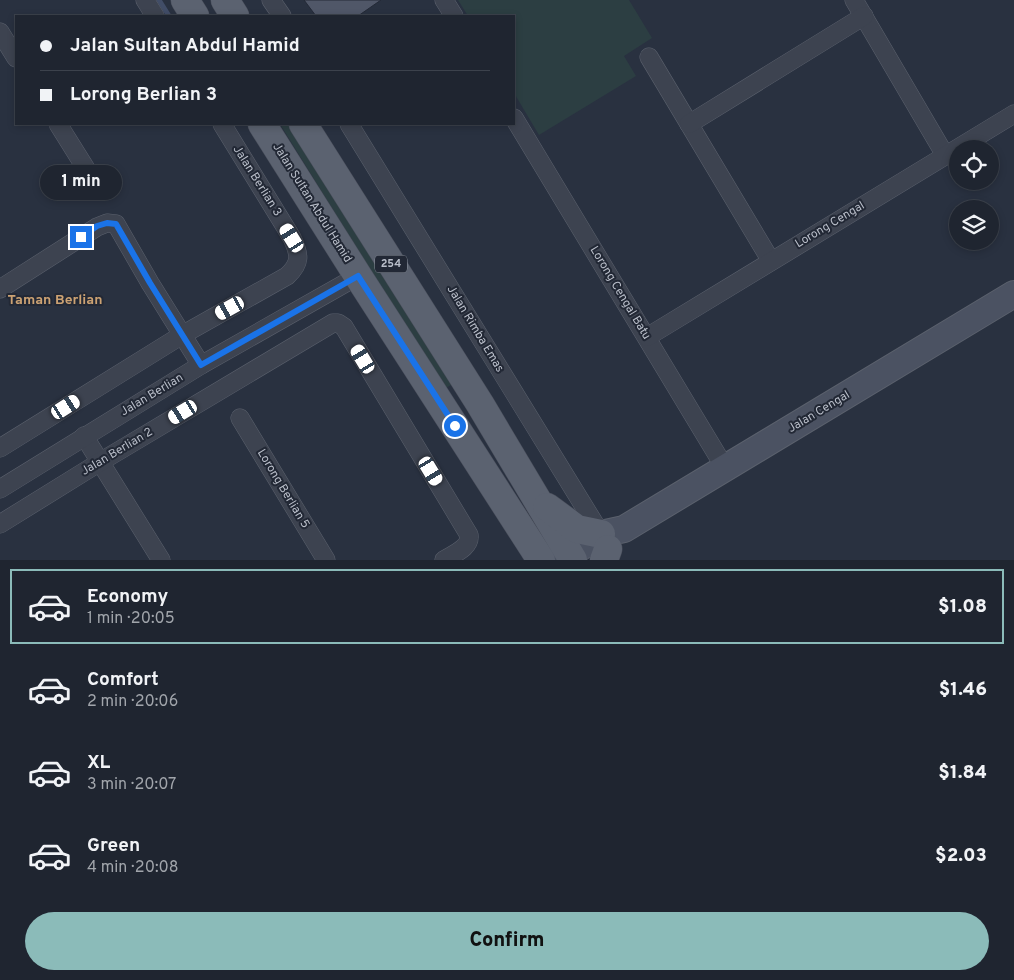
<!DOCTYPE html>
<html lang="en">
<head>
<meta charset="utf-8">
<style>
  :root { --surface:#1f2530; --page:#2c313c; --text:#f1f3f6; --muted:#a1a5ab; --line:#3c424c; --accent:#8bbbb9 }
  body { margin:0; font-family:Overpass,sans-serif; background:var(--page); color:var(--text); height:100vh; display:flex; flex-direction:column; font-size:19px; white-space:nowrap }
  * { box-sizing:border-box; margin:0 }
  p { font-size:16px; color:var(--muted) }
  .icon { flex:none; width:28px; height:28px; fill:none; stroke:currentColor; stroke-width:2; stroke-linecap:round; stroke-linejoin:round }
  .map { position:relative; height:560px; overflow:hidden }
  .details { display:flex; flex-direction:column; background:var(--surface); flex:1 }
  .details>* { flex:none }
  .banner { position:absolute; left:15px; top:15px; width:500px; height:110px; border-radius:0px; box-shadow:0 2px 8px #0003,0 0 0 1px var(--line); display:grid; align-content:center; height:110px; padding:0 25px; background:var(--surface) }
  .buttons { position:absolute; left:949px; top:140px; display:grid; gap:10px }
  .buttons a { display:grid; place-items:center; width:50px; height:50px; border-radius:50%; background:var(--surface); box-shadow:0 2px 8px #0003,0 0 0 1px var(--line); font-size:25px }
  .end { position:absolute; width:22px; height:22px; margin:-11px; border:6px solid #1a73e8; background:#fff; box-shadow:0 0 0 2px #fff }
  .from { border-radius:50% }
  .bubble { position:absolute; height:35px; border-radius:18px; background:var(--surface); box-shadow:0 2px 8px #0003,0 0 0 1px var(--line); font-size:16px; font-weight:800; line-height:35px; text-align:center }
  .car { position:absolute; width:15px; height:30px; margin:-15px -8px; border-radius:6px; box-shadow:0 0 4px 1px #0007; background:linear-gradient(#fff 24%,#345 0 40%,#fff 0 76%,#345 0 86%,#fff 0) }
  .banner b { display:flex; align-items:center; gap:18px; height:48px; font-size:19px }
  .banner b+b { border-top:1px solid var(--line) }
  .banner i { width:12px; height:12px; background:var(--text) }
  ul { padding:9px 0 0; list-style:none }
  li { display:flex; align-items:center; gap:15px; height:75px; margin:0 10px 8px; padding:0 15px; border:2px solid transparent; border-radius:0px }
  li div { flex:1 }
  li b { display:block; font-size:19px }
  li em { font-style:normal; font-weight:800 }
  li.current { border-color:var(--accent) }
  li>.icon { width:45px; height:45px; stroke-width:1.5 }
  .action { display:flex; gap:10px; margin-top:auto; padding:10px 25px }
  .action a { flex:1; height:58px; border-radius:30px; background:var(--accent); color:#111; font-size:20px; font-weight:800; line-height:58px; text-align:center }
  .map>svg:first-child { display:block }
  .green { fill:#2c3e42 }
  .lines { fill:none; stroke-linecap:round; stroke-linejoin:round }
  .stream { stroke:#414d67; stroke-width:5 }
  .building { fill:#505768; stroke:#242a37 }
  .street-casing { stroke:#5b616d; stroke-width:19 }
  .secondary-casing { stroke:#5b616d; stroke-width:28 }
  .primary-casing { stroke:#474c59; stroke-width:29 }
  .street { stroke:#3d4350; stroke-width:18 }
  .secondary { stroke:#4b5262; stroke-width:26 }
  .primary { stroke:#5b6270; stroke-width:28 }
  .route { stroke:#1a73e8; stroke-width:6 }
  .labels { text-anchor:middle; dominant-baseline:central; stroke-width:4; stroke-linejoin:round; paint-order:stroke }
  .shield { fill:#222835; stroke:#8c929d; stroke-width:1 }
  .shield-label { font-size:11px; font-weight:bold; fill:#babfca }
  .street-label { font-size:12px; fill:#babfca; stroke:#222835 }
  .neighbourhood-label { font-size:14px; font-weight:bold; fill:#cca273; stroke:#222835 }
</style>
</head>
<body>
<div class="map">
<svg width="1014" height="560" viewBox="0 0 1014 560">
  <rect width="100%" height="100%" fill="#293140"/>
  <g class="green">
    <path d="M458 0H629L652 38 624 56 636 76 539 135 514 93V16H468Z"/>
    <path d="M280 124H292L453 384 444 389Z"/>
  </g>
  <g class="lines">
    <path class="stream" d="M159 0 169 16"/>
  </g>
  <path class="building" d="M304 0H381L358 16H316Z"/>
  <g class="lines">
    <g class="street-casing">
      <g id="street">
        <path d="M145 0 155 16"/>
        <path d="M271 0 282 16"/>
        <path d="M444 0 454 16"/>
        <path d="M854 0 945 155"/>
        <path d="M0 32 16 58"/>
        <path d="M649 57 771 261"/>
        <path d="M514 118 725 468"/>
        <path d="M58 124 88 172"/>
        <path d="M349 124 601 534"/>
        <path d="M689 124 864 16"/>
        <path d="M0 289 97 227 107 223 116 224 150 283 201 365"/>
        <path d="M647 337 1014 114"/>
        <path d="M240 418 326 560"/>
        <path d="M84 436 161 560"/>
        <path d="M0 448 182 335 287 276C301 263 300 255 292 238L222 124"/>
        <path d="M0 489 201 365 358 276"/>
        <path d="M0 524 100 462 333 323H338L344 327 469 535C471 548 453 554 444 560"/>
      </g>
    </g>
    <g class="secondary-casing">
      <path id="secondary" d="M561 560 601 534 624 529 1014 294"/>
    </g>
    <g class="primary-casing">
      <g id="primary">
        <path d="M185 0 195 16"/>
        <path d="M225 0 235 16"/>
        <path d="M262 124 358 276 541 560"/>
        <path d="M303 124 480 404 573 560"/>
        <path d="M547 507 577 529 601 534"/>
        <path d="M604 560 608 549"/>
      </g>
    </g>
    <use href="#street" class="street"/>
    <use href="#secondary" class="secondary"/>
    <use href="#primary" class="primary"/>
  </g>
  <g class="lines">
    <path class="route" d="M81 237 97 226 107 223 116 224 150 283 201 365 358 276 455 426"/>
  </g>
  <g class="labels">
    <rect class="shield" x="375" y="255.5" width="32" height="17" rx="4"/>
    <g class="shield-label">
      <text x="391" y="264">254</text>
    </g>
    <g class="street-label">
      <text transform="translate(257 181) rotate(58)">Jalan Berlian 3</text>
      <text transform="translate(312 203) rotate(58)">Jalan Sultan Abdul Hamid</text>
      <text transform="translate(830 225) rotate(-31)">Lorong Cengal</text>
      <text transform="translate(620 293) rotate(59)">Lorong Cengal Batu</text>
      <text transform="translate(475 329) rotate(59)">Jalan Rimba Emas</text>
      <text transform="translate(152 395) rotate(-31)">Jalan Berlian</text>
      <text transform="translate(819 412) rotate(-31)">Jalan Cengal</text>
      <text transform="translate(117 452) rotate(-31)">Jalan Berlian 2</text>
      <text transform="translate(283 489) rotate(59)">Lorong Berlian 5</text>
    </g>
    <g class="neighbourhood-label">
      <text x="55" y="300">Taman Berlian</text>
    </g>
  </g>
</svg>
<div class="buttons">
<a><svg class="icon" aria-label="locate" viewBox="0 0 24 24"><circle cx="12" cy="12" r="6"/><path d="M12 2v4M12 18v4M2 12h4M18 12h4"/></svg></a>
<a><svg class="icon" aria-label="layers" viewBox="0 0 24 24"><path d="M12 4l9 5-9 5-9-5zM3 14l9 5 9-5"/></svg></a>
</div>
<i class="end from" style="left:455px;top:426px"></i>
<i class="end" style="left:81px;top:237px"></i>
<div class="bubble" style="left:40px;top:165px;width:82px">1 min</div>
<i class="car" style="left:292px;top:238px;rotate:328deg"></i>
<i class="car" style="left:230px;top:308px;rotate:241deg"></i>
<i class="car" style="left:363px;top:359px;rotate:329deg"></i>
<i class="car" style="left:66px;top:407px;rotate:58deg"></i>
<i class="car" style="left:183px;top:412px;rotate:239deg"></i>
<i class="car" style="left:431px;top:471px;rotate:149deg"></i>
<div class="banner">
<b><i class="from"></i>Jalan Sultan Abdul Hamid</b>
<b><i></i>Lorong Berlian 3</b>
</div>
</div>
<section class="details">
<ul>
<li class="current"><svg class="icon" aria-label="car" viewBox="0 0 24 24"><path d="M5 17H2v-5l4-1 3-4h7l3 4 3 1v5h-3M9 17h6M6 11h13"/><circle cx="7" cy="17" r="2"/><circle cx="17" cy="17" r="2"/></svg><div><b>Economy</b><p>1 min · 20:05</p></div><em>$1.08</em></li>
<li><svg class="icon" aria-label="car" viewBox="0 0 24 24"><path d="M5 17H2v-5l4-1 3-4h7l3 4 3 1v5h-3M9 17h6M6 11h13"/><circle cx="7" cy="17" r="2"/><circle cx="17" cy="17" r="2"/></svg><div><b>Comfort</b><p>2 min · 20:06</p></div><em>$1.46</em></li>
<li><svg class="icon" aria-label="car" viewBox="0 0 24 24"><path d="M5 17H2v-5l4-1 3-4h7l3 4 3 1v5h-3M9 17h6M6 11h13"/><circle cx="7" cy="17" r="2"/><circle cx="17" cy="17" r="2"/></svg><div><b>XL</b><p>3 min · 20:07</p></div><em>$1.84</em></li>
<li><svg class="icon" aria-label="car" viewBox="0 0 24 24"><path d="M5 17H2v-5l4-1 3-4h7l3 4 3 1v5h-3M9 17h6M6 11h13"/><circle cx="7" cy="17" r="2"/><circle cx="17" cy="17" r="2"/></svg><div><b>Green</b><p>4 min · 20:08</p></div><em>$2.03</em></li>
</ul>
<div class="action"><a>Confirm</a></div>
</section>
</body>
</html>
